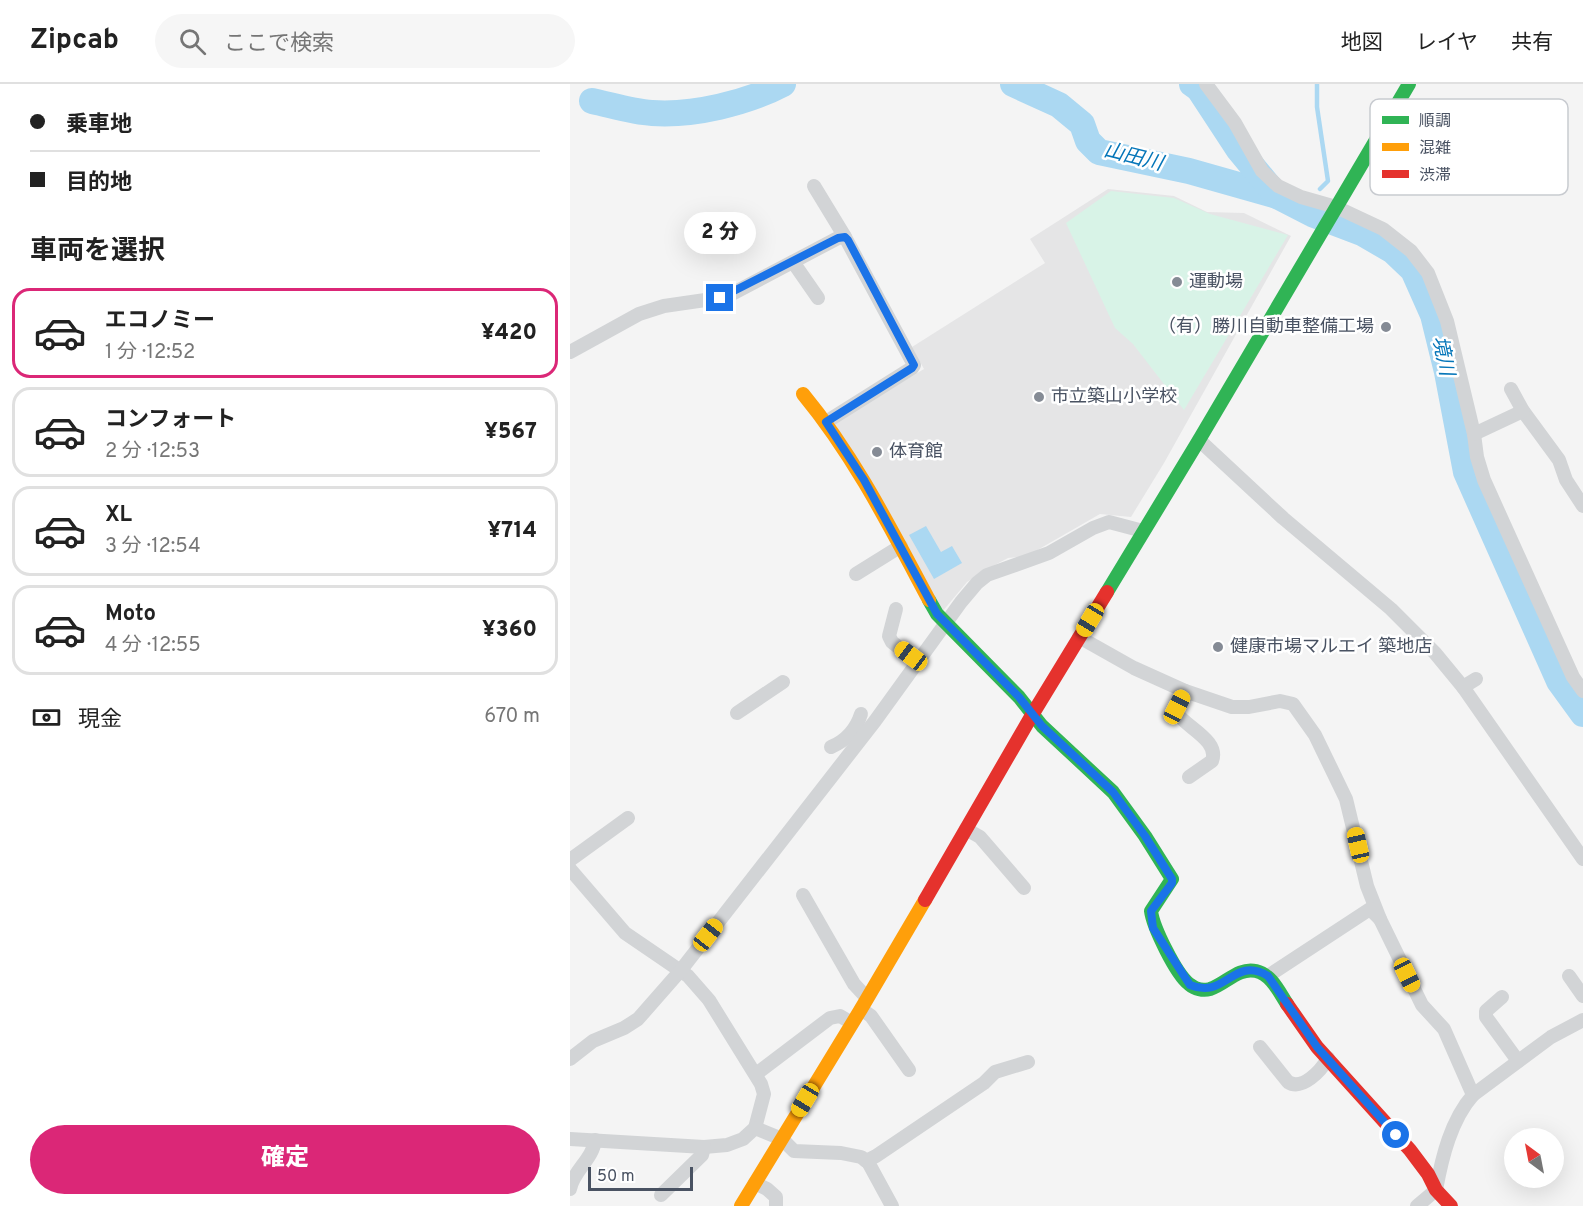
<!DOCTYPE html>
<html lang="ja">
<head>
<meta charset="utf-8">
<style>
  :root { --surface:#fff; --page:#f6f6f6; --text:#222; --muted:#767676; --line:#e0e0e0; --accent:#db2777 }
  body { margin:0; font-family:Overpass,"Noto Sans JP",sans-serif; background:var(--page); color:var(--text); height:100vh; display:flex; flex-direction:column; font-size:22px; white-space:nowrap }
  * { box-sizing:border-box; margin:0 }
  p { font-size:20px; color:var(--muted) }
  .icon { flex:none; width:33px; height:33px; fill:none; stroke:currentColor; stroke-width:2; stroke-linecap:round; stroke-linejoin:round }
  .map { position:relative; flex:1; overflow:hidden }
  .sheet { display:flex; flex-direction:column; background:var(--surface); width:570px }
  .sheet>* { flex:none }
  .guide { display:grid; align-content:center; height:132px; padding:0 30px; background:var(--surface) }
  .needle { width:39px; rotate:328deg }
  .fabs { position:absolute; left:934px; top:1044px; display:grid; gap:12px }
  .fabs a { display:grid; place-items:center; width:60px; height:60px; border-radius:50%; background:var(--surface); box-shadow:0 6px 24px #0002; font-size:30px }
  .scale { position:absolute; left:18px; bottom:15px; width:105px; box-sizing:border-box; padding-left:6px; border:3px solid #495262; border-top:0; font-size:16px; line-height:21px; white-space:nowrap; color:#495262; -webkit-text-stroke:4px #fff; paint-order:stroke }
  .end { position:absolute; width:27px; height:27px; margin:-14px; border:8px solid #1a73e8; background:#fff; box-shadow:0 0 0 3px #fff }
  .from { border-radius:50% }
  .bubble { position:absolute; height:42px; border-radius:21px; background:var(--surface); box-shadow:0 6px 24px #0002; font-size:20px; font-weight:800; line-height:42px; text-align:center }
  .car { position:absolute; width:18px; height:36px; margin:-18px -9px; border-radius:8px; box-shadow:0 0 4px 2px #0007; background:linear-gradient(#f5c518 24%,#345 0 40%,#f5c518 0 76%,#345 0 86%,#f5c518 0) }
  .guide b { display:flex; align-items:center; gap:21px; height:57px; font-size:22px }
  .guide b+b { border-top:2px solid var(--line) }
  .guide i { width:15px; height:15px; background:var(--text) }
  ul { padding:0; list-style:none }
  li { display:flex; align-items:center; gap:18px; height:90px; margin:0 12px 9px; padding:0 18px; border:3px solid var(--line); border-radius:18px }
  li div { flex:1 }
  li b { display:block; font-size:22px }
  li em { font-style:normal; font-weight:800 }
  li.on { border-color:var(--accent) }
  li>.icon { width:54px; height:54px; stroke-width:1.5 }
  h2 { padding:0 30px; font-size:27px; line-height:72px }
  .pay { display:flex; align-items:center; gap:15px; height:66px; padding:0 30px; font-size:22px }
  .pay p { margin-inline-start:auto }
  .primary-button { display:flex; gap:12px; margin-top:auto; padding:12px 30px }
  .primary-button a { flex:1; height:69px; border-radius:36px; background:var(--accent); color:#fff; font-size:24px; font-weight:800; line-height:69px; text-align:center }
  header { display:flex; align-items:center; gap:36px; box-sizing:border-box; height:84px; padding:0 30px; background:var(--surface); border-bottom:2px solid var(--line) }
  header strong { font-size:28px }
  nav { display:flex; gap:33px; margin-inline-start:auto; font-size:21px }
  .search { width:420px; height:54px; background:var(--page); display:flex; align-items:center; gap:15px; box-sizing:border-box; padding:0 21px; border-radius:33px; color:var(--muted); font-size:22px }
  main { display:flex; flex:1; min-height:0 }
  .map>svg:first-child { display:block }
  .education { fill:#e5e5e6 }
  .green { fill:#d8f3e7 }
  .water { fill:#abd8f2 }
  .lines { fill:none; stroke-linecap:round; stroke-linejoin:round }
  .stream { stroke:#abd8f2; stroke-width:4.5 }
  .river { stroke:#abd8f2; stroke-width:26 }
  .street { stroke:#d2d4d6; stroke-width:14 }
  .fast { stroke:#30b455; stroke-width:14 }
  .slow { stroke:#ff9f0a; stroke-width:14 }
  .jam { stroke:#e5322d; stroke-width:14 }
  .route { stroke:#1a73e8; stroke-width:8 }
  .poi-dot { fill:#858b95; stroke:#fff; stroke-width:2 }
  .labels { text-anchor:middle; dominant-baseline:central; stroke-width:5; stroke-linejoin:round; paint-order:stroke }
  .poi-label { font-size:18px; fill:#495262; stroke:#fff; text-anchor:start }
  .water-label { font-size:20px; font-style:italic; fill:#0576b9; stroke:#fff }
  .key { fill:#fff; stroke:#c8cbd0; stroke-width:1.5 }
  .key-label { font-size:16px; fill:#495262 }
</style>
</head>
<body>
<header>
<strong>Zipcab</strong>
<div class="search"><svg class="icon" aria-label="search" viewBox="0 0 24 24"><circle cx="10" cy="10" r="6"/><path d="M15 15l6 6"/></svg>ここで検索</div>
<nav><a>地図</a><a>レイヤ</a><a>共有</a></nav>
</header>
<main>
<section class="sheet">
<div class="guide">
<b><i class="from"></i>乗車地</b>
<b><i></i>目的地</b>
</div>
<h2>車両を選択</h2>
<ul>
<li class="on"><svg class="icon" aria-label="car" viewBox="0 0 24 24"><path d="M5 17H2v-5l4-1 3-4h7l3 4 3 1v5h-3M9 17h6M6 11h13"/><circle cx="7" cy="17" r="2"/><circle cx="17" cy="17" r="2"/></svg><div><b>エコノミー</b><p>1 分 · 12:52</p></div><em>¥420</em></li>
<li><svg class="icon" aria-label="car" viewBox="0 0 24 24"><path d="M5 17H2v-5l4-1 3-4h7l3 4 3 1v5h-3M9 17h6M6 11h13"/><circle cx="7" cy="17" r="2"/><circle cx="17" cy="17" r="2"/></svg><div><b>コンフォート</b><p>2 分 · 12:53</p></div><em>¥567</em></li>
<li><svg class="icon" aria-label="car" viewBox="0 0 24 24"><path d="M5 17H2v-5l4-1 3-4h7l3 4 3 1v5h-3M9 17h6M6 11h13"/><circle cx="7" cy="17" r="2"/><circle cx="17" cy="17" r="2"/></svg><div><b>XL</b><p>3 分 · 12:54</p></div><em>¥714</em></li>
<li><svg class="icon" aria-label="car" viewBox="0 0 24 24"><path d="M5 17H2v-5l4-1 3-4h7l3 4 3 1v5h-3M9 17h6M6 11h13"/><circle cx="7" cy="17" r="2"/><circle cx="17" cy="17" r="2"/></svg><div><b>Moto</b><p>4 分 · 12:55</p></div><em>¥360</em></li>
</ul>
<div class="pay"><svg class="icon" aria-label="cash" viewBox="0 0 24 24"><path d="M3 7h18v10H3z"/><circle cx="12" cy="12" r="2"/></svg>現金<p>670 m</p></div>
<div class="primary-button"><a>確定</a></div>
</section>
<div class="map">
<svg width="1013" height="1122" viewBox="0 0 1013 1122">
  <rect width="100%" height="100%" fill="#f4f4f4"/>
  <path class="education" d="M538 105 604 112 637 128 674 129 721 152 594 379 561 433 530 430 457 472 438 474 423 482 397 498 372 528 261 341 354 285 342 263 475 179 460 155Z"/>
  <path class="green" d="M541 107 604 114 640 130 718 151 614 326 563 260 545 244 496 139Z"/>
  <path class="water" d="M356 442 371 468 382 462 392 479 364 495 339 451Z"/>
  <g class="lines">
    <g class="stream">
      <path d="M747 0V23L758 97 750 105"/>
      <path d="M742 130 744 124"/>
    </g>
    <g class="river">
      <path d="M443 0 489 21 512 40 518 57 529 68 619 87 707 112"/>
      <path d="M622 0 629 5 669 66 707 112 742 130 792 149 823 167 843 186 863 231 877 288 896 388 989 597 1013 630"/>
      <path d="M22 17C41 21 62 28 82 29 123 32 177 19 213 0"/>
    </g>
    <g class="street">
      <path d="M636 0 665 39 692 87 708 102 731 113 766 123 813 145 841 167 858 189 877 237 904 350 907 373 914 396 1003 593 1013 607"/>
      <path d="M244 102 275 153"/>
      <path d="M223 178 248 214"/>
      <path d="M0 268 69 230 94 222 156 213 268 154 275 153 344 281 342 284 256 338"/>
      <path d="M941 305 953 327 989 376 996 396 1013 422"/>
      <path d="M904 350 953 327"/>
      <path d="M629 356 713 434 821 525 865 569 893 603 1013 775"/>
      <path d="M286 490 331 462"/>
      <path d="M326 525 319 552 322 558 347 578"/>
      <path d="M509 553 564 584 615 607 662 623H679L710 617 723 620 745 651 776 715 797 802 810 835 852 921 874 945 903 1011"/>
      <path d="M893 603 906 595"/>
      <path d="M615 607 606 628C615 643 650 656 642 677L619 693"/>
      <path d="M167 629 213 598"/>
      <path d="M261 663C275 657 286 646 291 630"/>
      <path d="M396 745 410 753 454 804"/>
      <path d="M0 776 58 734"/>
      <path d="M0 785 55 849 118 892 139 916 191 1000 194 1010 185 1044 173 1055 157 1061 134 1063 0 1055"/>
      <path d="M233 811 284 900 297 914"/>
      <path d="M698 892 800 825 810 835"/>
      <path d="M999 892 1013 912"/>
      <path d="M932 913 916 927V933L948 977"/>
      <path d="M291 925 301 932 339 986"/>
      <path d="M690 963 718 998C732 1007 751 987 758 974"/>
      <path d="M0 975 23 957 54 944 68 935 111 886 305 637 391 518 407 499 417 491 479 469 523 444 539 438 573 447"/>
      <path d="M186 990 260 934 270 932 282 939"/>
      <path d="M185 1044 212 1055 224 1067 271 1069 291 1073 298 1078 322 1122"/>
      <path d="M296 1077 306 1072 414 999 425 988 458 978"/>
      <path d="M185 1099 197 1105 206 1113V1122"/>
      <path d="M0 1105C3 1087 23 1075 25 1056"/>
      <path d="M91 1111 132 1071 134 1063"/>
      <path d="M847 1122 866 1106C872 1073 881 1036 903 1011L981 953 1013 936"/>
    </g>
    <g class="fast">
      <path d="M537 508 629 356 839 0"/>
      <path d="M359 516 367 530 449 613 472 642 543 708 575 752 602 795 581 827C583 843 606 890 619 900 625 905 633 907 640 905 656 900 668 883 686 887 702 891 709 908 717 920"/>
    </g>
    <g class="slow">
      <path d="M233 310C285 373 321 445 359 516"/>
      <path d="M171 1122 291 925 355 816"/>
    </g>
    <g class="jam">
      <path d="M355 816 462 631 537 508"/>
      <path d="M717 920 747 963 840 1066 858 1090 866 1106 881 1122"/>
    </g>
  </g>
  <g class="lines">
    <path class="route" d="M150 214 268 154 275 153 278 156 344 281 342 284 256 338 294 396 367 530 449 613 472 642 543 708 575 752 602 795V799L581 827 583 844 620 901C656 916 663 871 698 892L747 963 826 1051"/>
  </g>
  <g class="poi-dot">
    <circle cx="607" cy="198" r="6"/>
    <circle cx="816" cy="243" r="6"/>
    <circle cx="469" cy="313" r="6"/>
    <circle cx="307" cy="368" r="6"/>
    <circle cx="648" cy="563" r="6"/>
  </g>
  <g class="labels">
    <g class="poi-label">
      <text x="619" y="198">運動場</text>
      <text x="804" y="243" text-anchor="end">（有）勝川自動車整備工場</text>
      <text x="481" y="313">市立築山小学校</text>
      <text x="319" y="368">体育館</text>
      <text x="660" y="563">健康市場マルエイ 築地店</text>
    </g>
    <g class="water-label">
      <text transform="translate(563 74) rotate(14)">山田川</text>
      <text transform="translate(872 272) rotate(78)">境川</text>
    </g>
  </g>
  <rect x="800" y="15" width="198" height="96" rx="9" class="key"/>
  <rect x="812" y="32" width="27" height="8" fill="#30b455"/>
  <rect x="812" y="59" width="27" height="8" fill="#ff9f0a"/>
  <rect x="812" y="86" width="27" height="8" fill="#e5322d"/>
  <g class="key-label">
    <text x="849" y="42">順調</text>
    <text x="849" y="69">混雑</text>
    <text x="849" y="96">渋滞</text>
  </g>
</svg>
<div class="fabs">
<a><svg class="needle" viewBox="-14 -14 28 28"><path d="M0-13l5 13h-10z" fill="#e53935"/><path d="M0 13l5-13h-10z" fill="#767676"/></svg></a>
</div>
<div class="scale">50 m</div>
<i class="end from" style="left:826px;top:1051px"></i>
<i class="end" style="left:150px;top:214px"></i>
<div class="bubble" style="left:114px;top:128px;width:72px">2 分</div>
<i class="car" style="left:520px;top:536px;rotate:211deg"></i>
<i class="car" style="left:341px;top:572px;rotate:307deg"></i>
<i class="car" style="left:607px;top:623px;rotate:27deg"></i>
<i class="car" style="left:788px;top:761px;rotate:347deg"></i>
<i class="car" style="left:138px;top:851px;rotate:38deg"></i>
<i class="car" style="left:837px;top:891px;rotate:154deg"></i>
<i class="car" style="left:235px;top:1016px;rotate:211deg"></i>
</div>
</main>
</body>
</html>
